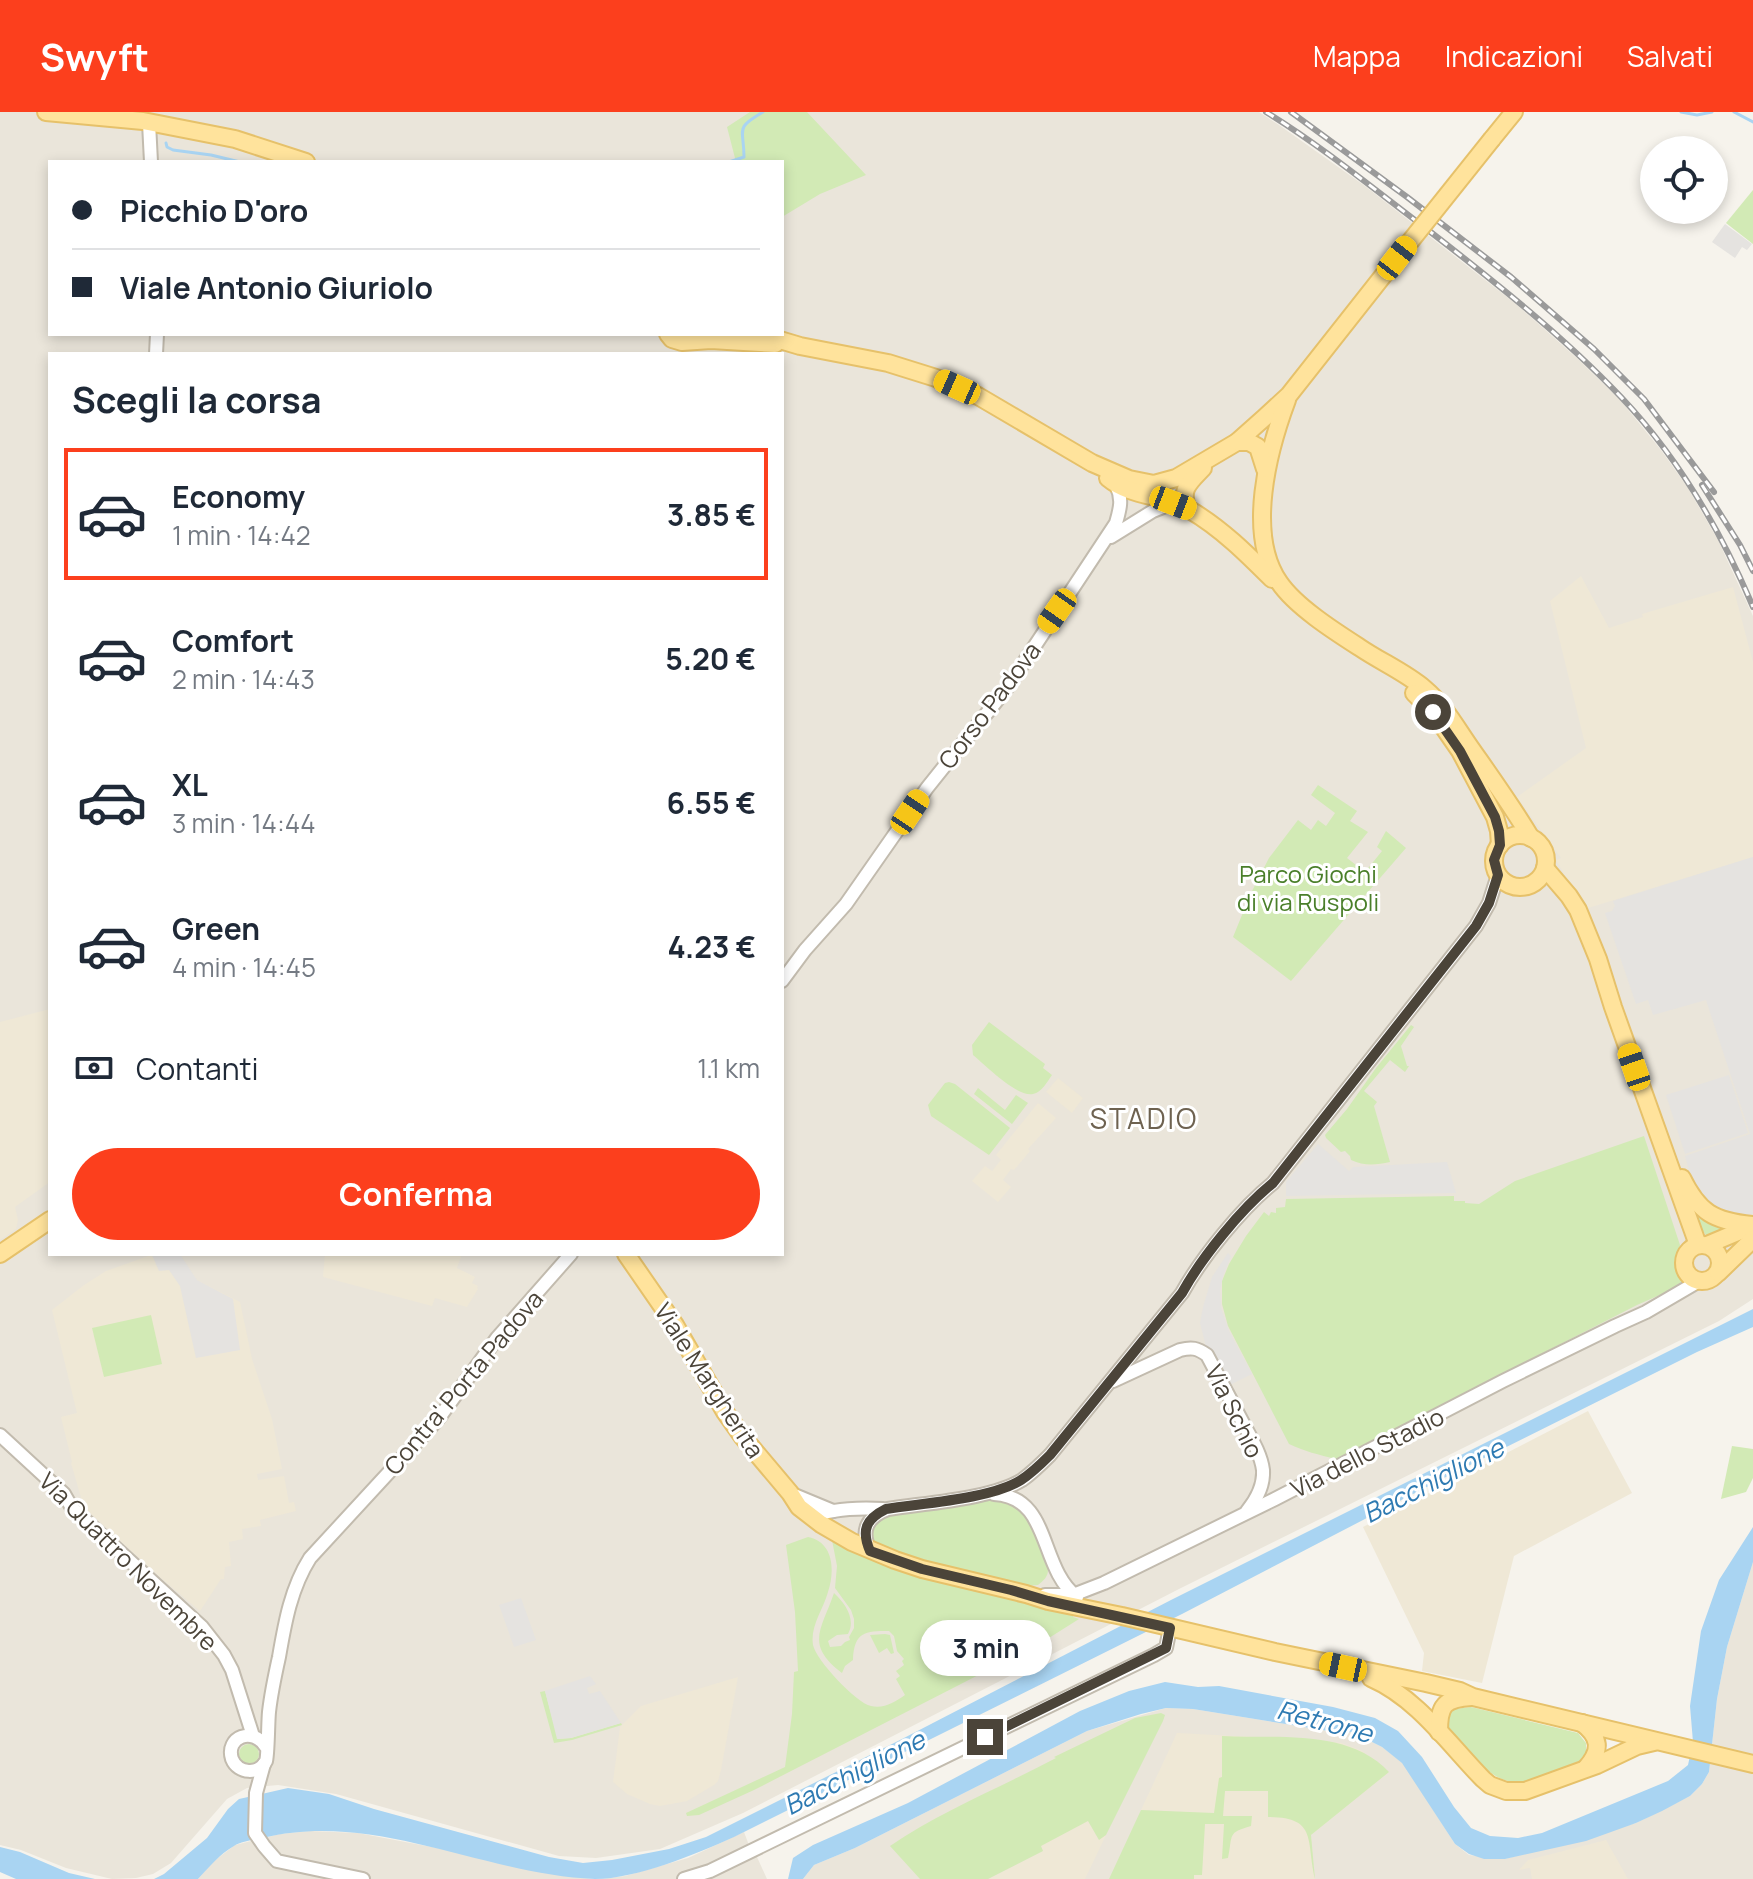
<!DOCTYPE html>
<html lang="it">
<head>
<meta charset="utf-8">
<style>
  :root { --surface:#fff; --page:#f6f6f7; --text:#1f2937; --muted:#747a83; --line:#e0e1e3; --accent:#fc3f1d }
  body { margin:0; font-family:Manrope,sans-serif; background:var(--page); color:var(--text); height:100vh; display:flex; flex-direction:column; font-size:30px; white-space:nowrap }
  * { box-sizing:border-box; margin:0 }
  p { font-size:26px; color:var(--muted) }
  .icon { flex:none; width:44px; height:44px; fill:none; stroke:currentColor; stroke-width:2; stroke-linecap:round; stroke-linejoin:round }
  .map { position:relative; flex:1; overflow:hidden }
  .sheet { position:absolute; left:48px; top:240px; width:736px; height:904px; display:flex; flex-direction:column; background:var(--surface); border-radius:0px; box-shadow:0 4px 12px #0003 }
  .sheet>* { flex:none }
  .hud { position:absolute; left:48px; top:48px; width:736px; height:176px; border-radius:0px; box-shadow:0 4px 12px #0003; display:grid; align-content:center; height:176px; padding:0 24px; background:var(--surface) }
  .fabs { position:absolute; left:1640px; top:24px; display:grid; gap:16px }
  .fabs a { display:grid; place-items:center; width:88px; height:88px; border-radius:50%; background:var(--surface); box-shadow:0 4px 12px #0003; font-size:40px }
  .end { position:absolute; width:36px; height:36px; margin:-18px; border:10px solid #4b4439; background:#fff; box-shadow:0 0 0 4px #fff }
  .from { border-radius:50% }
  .bubble { position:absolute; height:56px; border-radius:28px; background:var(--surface); box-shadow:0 4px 12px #0003; font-size:26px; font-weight:700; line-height:56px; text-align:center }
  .car { position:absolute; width:24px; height:48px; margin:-24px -12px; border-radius:10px; box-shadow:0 0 6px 2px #0007; background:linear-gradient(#f5c518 24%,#345 0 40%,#f5c518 0 76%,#345 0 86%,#f5c518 0) }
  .hud b { display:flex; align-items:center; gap:28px; height:76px; font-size:30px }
  .hud b+b { border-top:2px solid var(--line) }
  .hud i { width:20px; height:20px; background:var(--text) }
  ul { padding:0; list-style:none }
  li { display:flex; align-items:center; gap:24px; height:132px; margin:0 16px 12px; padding:0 8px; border:4px solid transparent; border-radius:0px }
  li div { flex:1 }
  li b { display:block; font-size:30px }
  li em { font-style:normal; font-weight:700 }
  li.current { border-color:var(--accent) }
  li>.icon { width:72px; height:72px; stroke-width:1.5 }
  h2 { padding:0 24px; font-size:36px; line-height:96px }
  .pay { display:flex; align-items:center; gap:20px; height:88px; padding:0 24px; font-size:30px }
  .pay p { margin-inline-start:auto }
  .button { display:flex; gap:16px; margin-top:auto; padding:16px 24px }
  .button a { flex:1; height:92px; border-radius:48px; background:var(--accent); color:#fff; font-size:32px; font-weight:700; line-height:92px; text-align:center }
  header { display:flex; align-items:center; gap:48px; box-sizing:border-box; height:112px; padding:0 40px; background:var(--accent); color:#fff }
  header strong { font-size:38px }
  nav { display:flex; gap:44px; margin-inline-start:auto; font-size:28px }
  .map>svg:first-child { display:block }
  .residential { fill:#eae5da; fill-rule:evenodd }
  .education { fill:#efe8d6 }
  .green { fill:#d2eab5 }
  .parking { fill:#e5e3e0 }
  .water { fill:#a9d4f2 }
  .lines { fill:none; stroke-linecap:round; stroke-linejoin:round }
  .stream { stroke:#a9d4f2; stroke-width:3 }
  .minor-casing { stroke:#c2bbae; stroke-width:16 }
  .major-casing { stroke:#e6c16a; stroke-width:20 }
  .minor { stroke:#fff; stroke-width:12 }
  .major { stroke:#ffe39c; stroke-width:16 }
  .rail-casing { stroke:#9a9a9a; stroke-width:6 }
  .rail { stroke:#fff; stroke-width:3; stroke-dasharray:9; stroke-linecap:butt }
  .major-bridge-casing { stroke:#e6c16a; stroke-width:20; stroke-linecap:butt }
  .major-bridge { stroke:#ffe39c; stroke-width:16 }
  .route { stroke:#4b4439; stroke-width:10 }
  .labels { text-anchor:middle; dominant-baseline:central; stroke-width:6; stroke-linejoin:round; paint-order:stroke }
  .street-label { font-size:24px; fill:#4b4439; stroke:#fff }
  .park-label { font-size:24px; fill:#4a7f2a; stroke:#fff }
  .water-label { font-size:26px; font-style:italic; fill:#2e7ab2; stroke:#fff }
  .quarter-label { font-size:28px; letter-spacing:2px; fill:#6e6250; stroke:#fff }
</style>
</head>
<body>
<header>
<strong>Swyft</strong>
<nav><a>Mappa</a><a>Indicazioni</a><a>Salvati</a></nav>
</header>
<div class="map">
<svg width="1753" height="1767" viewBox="0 0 1753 1767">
  <rect width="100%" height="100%" fill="#f6f3ec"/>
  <g class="residential">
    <path d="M0 0H1259L1279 13 1365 74 1516 192 1579 248 1621 289 1661 338 1688 376 1718 428 1753 504V1187L1719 1209 1179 1477 743 1701 660 1737 596 1746 559 1744 336 1682 278 1673 247 1676 227 1687 171 1751 153 1762 136 1766 112 1767 66 1756 21 1738 0 1733ZM50 50H782V222H50ZM50 242H782V1142H50Z"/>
    <path d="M1753 1450V1767H803L814 1753 855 1736 1087 1619 1166 1596 1193 1597 1341 1621 1352 1620 1382 1635 1403 1651 1455 1732 1469 1743 1505 1747 1636 1711 1690 1684 1702 1672 1709 1660 1717 1587 1727 1535Z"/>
    <path d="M310 1719 358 1721 453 1739 526 1757 594 1767H198L214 1749 235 1733 280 1722Z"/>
    <path d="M744 1720 750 1736 757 1745 767 1767H599L625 1764 688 1746Z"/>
  </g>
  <g class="education">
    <path d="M1581 464 1609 516 1643 505 1642 502 1733 475 1753 550V745L1585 797 1556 748 1561 746 1517 685 1586 636 1550 489Z"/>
    <path d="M50 897V1070L15 1095 18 1108 16 1117 0 1128V910Z"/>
    <path d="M1058 966 1083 986 1072 1001 1046 980Z"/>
    <path d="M1038 991 1056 1006 1028 1037 1030 1039 1014 1058 1011 1057 1003 1068 1011 1075 998 1090 972 1069 985 1054 992 1059 1001 1048 996 1043Z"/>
    <path d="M154 1142H180L197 1168 240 1190 252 1247 272 1307 282 1357 257 1362 258 1368 284 1364 289 1391 294 1390 296 1399 260 1408 261 1414 242 1417 243 1427 229 1430 231 1454 225 1455 224 1467H221L200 1499 162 1467 89 1400 82 1389 71 1351 72 1350 61 1305 77 1301 52 1198 84 1173 106 1159Z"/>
    <path d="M325 1142H462L457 1156 475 1165 472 1171 478 1174 477 1176 478 1177 467 1195 435 1186 432 1194 323 1165Z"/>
    <path d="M1588 1299 1632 1381 1514 1444 1482 1571 1422 1559 1424 1541 1363 1415Z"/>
    <path d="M738 1565 721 1658 718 1669 714 1673 687 1689 660 1694 650 1692 627 1682 613 1670 620 1615 641 1594Z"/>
    <path d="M1177 1621 1312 1628 1342 1631 1362 1639 1389 1660 1311 1723 1315 1767H1194V1763H1202L1183 1700 1141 1698Z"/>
    <path d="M1088 1708 1098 1727 1106 1723 1085 1767H988L1043 1739 1040 1734Z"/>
    <path d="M1606 1728 1628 1767H1532L1530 1756 1519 1758 1528 1748Z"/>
  </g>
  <g class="green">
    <path d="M750 0H807L866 63 820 82 782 105V50H736L727 15Z"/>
    <path d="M1753 78V132L1726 111Z"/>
    <path d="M1318 673 1357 699 1350 709 1368 720 1347 746 1365 760 1382 739 1377 735 1386 719 1406 736 1291 869 1233 825 1251 781 1269 746 1298 708 1311 718 1318 708 1326 714 1335 701 1311 683Z"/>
    <path d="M989 910 1045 952 1043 956 1052 963C1047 970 1042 980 1033 982 1018 986 985 953 973 943L972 933Z"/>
    <path d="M1411 913 1414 915 1401 934 1407 954H1409L1405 960 1390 948 1364 979 1377 990 1374 994 1390 1050C1376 1053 1364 1054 1351 1048L1350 1044 1345 1039 1341 1040 1326 1026 1325 1023 1347 997 1376 956Z"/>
    <path d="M949 970 955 972 1010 1016 989 1043 931 1004 928 993 945 971Z"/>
    <path d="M978 976 1005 998 1016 983 1028 991 1012 1012 974 982Z"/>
    <path d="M1644 1024 1680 1133 1677 1159 1684 1168 1671 1178 1637 1193 1336 1347C1319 1343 1304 1339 1289 1332L1228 1214 1222 1192V1169L1229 1152 1246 1124 1264 1100 1269 1104 1271 1100 1276 1101V1096L1285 1095 1286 1087 1454 1084V1089H1465V1091L1479 1092 1515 1069Z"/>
    <path d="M1692 1096C1703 1107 1713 1111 1728 1115L1706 1123 1698 1112Z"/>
    <path d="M151 1203 162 1252 104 1265 92 1216Z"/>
    <path d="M1732 1334 1753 1337V1366L1746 1380 1721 1387Z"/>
    <path d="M988 1387C998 1387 1011 1389 1019 1395 1027 1401 1048 1448 1048 1458 1048 1465 1043 1469 1038 1473L1027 1474 949 1457 900 1444 871 1431 869 1418 877 1408 889 1403Z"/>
    <path d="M808 1425C834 1430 835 1459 828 1480 823 1498 810 1514 813 1533 816 1548 856 1591 871 1594 884 1597 895 1590 905 1583L896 1567 900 1564 896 1559 904 1553 902 1549 904 1547 897 1539 894 1524 889 1519C865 1519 854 1520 853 1548L845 1554 842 1561C804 1532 822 1517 834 1481 846 1492 856 1508 848 1522L837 1523 828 1529 830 1535 841 1534 845 1530 850 1528 849 1525 854 1516V1507L851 1498 835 1476 837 1454 832 1428 853 1439 926 1465 1074 1502 1073 1505 1079 1507 1041 1531 754 1678 699 1703 687 1704 686 1701 785 1655 792 1602 794 1560 798 1559 795 1500 786 1433Z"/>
    <path d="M885 1522 890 1523 894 1541 891 1542 887 1536 879 1541 870 1523Z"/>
    <path d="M545 1579 558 1627 571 1626 621 1611 622 1613 572 1628 554 1631 540 1580Z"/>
    <path d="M1471 1595 1578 1621 1586 1631V1641L1578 1650 1523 1670C1490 1674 1469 1638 1449 1616V1603L1454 1597Z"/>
    <path d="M1161 1601 1165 1603 1163 1609 1106 1723 1099 1728 1088 1709 1041 1734 1043 1739 988 1767H920L890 1734C941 1699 1000 1676 1056 1646L1054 1645 1135 1606Z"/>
    <path d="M1222 1624C1278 1627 1348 1616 1389 1660L1311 1723 1315 1767C1306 1729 1318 1705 1268 1705V1679H1225L1223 1704H1252L1251 1714C1227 1721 1233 1722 1228 1746L1222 1747 1224 1712H1205L1202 1763H1194V1767H1109L1141 1698 1214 1701 1219 1666 1222 1665Z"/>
    <circle cx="249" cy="1642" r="10"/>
  </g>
  <g class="parking">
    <path d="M1725 112 1752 132 1747 138 1742 135 1735 146 1712 130Z"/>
    <path d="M1753 745V1102L1733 1105 1712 1098 1696 1082 1685 1044 1750 1022 1706 888 1653 903 1648 888 1636 892 1605 801 1612 799 1615 794 1613 789Z"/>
    <path d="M1729 963 1748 1021 1685 1042 1666 983Z"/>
    <path d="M1318 1032 1349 1059 1353 1055 1447 1050 1456 1081 1286 1084V1070Z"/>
    <path d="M1228 1141 1231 1144 1223 1164 1220 1179 1221 1196 1229 1219 1252 1262 1228 1274 1206 1235 1200 1211 1203 1195 1212 1165Z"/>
    <path d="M154 1142H180L197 1168 233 1187 240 1238 196 1246 180 1174 169 1158 159 1159 152 1143Z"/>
    <path d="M521 1486 536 1528 514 1535 499 1493Z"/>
    <path d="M590 1564 596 1572 587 1576 589 1582 600 1579 621 1611 571 1626 557 1627 545 1579Z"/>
  </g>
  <g class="water">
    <path d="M1753 1197V1215L1697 1240 1442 1367 1182 1502 734 1725C696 1742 636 1767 595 1767 484 1763 375 1698 263 1726 254 1728 242 1729 234 1734 220 1742 209 1755 198 1767H154L164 1762 207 1726 228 1697 239 1687 288 1676 329 1682 374 1697 549 1745 583 1751 612 1748 669 1737 706 1725 902 1627 1171 1488Z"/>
    <path d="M1753 1415V1450L1727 1535 1717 1587 1709 1660 1702 1672 1690 1684 1662 1699 1636 1711 1586 1729 1505 1747H1484L1469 1742 1455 1732 1402 1651 1382 1635 1352 1620 1341 1621 1193 1597 1166 1596 1141 1602 1087 1619 855 1736 814 1753 803 1767H788L793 1746 813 1733 908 1691 1080 1599 1129 1579 1165 1570 1198 1575 1219 1574 1333 1595 1375 1606 1398 1619 1422 1645 1454 1695 1471 1716 1490 1724 1518 1726 1542 1721 1668 1669 1688 1653 1693 1630 1690 1594 1701 1519 1719 1468Z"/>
    <path d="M0 1735 20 1740 69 1761 95 1767H16L0 1760Z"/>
  </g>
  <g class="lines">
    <g class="stream">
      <path d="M1681 0 1697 3 1712 0"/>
      <path d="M1734 0 1753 10"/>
      <path d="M166 31 167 35 173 38 211 43 240 50"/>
      <path d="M729 50 744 45C744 16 734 17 763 0"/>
    </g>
    <g class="minor-casing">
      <g id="minor">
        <path d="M149 11 151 50"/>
        <path d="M156 242 157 222"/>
        <path d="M1111 425 1153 399 1173 391"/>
        <path d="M782 869 805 838 846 792 927 676 1007 576 1116 411C1120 397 1123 387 1116 373"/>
        <path d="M1113 1269 1180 1238C1192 1235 1197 1236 1207 1243 1219 1266 1231 1288 1243 1311 1251 1326 1261 1342 1263 1358 1264 1374 1256 1388 1247 1399"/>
        <path d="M0 1323 64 1382 72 1396 202 1515 224 1543 232 1558 253 1624"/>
        <path d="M792 1382 833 1399"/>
        <path d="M994 1382C1052 1385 1038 1455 1077 1485"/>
        <path d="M813 1406C830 1396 863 1396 883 1397"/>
        <path d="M870 1439C860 1418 867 1405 888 1397 925 1391 991 1387 1022 1368 1032 1361 1041 1352 1050 1343L1182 1181C1202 1145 1241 1097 1273 1071L1476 814 1489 791 1498 763"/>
        <path d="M1045 1483H1073L1104 1471 1275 1387 1503 1269 1615 1214 1646 1200 1699 1169"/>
        <path d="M266 1635C253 1614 225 1625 232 1647 238 1662 259 1663 266 1649 268 1644 268 1609 269 1600 271 1582 275 1563 279 1545 285 1510 291 1476 310 1446L439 1306 497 1226 571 1142"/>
        <path d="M264 1652 256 1681 255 1721 264 1734 277 1749 363 1767"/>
        <path d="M684 1767 710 1759 1154 1543 1166 1536 1170 1516"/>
      </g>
    </g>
    <g class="major-casing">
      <g id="major">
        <path d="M46 0 143 9 235 27 306 50"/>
        <path d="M1492 27 1514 0"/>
        <path d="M668 222 672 227 682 230 711 228 775 232"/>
        <path d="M760 222 800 234 888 251 936 266 978 284 1092 351 1129 367 1154 372 1176 366 1237 330 1264 306 1289 283 1397 146"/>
        <path d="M1287 288C1268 339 1246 422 1279 470 1295 494 1334 519 1359 535 1381 550 1405 560 1425 577 1444 593 1456 615 1470 635 1491 665 1512 694 1531 726"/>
        <path d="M1237 330H1249L1258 335 1265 357"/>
        <path d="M1108 366C1132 386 1164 382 1190 398 1221 416 1247 442 1272 467"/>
        <path d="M1188 397C1179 377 1190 370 1203 356"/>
        <path d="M1414 581 1433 600 1460 639 1495 705 1499 719 1500 733"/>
        <circle cx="1520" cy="749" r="26"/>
        <path d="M1545 756 1569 784 1578 798 1598 847 1613 895 1698 1133"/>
        <path d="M1682 1066C1699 1101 1714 1109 1752 1113"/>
        <circle cx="1702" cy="1151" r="18"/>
        <path d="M1707 1133 1752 1114"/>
        <path d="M0 1142 50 1108"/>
        <path d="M626 1142 675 1213 725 1300 742 1324 790 1381 799 1395 821 1412 852 1430 895 1448 922 1457 1026 1482 1048 1489 1122 1504 1275 1540 1426 1571 1460 1579 1473 1585 1753 1652"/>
        <path d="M1718 1161 1753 1127"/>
        <path d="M1371 1566C1417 1586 1448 1631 1483 1667L1490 1673 1506 1679H1525L1597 1653 1637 1634 1654 1630"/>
        <path d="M1582 1611C1600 1625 1602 1638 1586 1656"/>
        <path d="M1439 1620C1439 1593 1444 1587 1471 1585"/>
      </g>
    </g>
    <use href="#minor" class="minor"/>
    <use href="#major" class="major"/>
    <g class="rail-casing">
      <g id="rail">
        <path d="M1266 0C1323 35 1375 78 1428 118 1495 170 1562 223 1621 285 1678 345 1721 419 1753 495"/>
        <path d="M1291 0 1407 85 1511 165 1594 237 1644 287 1714 380"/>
        <path d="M1702 373 1740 433 1753 459"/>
      </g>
    </g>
    <use href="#rail" class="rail"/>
    <g class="major-bridge-casing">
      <path id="major-bridge" d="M1397 146 1492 27"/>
    </g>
    <use href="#major-bridge" class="major-bridge"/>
  </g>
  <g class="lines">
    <path class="route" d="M985 1625 1166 1536 1170 1516 1048 1489 1011 1478 922 1457 870 1439C861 1418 866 1407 886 1397 923 1391 991 1387 1021 1368 1032 1361 1041 1352 1050 1343L1182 1181C1202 1145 1241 1097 1273 1071L1476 814 1489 791 1498 763 1494 748 1500 733 1499 719 1495 705 1460 639 1433 600"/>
  </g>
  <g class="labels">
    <g class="street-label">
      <text transform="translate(989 593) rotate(-53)">Corso Padova</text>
      <text transform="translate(710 1268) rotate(57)">Viale Margherita</text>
      <text transform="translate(463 1270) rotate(-50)">Contra' Porta Padova</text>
      <text transform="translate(1235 1299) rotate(64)">Via Schio</text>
      <text transform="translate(1367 1340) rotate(-27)">Via dello Stadio</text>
      <text transform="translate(129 1449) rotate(45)">Via Quattro Novembre</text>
    </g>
    <g class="park-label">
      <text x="1308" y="761">Parco Giochi<tspan x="1308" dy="28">di via Ruspoli</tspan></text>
    </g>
    <g class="water-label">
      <text transform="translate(1433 1368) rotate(-27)">Bacchiglione</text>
      <text transform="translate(1325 1609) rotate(15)">Retrone</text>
      <text transform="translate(854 1660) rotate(-27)">Bacchiglione</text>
    </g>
    <g class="quarter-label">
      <text x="1144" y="1006">STADIO</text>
    </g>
  </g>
</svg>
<div class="fabs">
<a><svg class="icon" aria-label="locate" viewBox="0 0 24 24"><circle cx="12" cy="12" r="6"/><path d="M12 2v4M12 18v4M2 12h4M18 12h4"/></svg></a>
</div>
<i class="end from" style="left:1433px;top:600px"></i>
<i class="end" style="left:985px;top:1625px"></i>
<div class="bubble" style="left:920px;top:1508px;width:132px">3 min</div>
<i class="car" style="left:1397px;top:146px;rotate:38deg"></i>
<i class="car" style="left:957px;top:275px;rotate:294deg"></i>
<i class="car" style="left:1173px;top:391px;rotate:111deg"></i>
<i class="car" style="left:1057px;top:499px;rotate:215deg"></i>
<i class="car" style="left:910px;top:700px;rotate:34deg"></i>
<i class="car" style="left:1634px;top:955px;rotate:341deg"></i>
<i class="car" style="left:1343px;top:1555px;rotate:282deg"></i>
<div class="hud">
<b><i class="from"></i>Picchio D'oro</b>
<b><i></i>Viale Antonio Giuriolo</b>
</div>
<section class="sheet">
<h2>Scegli la corsa</h2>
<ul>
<li class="current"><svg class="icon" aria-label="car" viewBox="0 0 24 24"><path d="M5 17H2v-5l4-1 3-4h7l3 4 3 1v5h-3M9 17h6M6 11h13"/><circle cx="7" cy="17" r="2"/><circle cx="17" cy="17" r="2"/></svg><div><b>Economy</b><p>1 min · 14:42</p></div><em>3.85 €</em></li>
<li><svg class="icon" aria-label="car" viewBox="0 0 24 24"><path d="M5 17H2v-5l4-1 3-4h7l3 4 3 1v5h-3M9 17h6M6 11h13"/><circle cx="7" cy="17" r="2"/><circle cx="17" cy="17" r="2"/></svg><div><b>Comfort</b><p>2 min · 14:43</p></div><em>5.20 €</em></li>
<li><svg class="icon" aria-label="car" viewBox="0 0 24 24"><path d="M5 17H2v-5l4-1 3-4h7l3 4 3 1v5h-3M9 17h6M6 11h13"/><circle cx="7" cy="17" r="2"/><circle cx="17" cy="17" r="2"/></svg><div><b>XL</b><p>3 min · 14:44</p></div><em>6.55 €</em></li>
<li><svg class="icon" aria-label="car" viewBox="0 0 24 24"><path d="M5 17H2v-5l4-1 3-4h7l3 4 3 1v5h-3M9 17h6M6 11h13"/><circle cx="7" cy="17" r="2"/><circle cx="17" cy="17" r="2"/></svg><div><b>Green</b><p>4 min · 14:45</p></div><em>4.23 €</em></li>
</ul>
<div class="pay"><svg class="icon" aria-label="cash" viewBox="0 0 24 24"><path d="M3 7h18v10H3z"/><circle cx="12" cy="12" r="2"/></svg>Contanti<p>1.1 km</p></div>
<div class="button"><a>Conferma</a></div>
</section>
</div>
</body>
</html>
